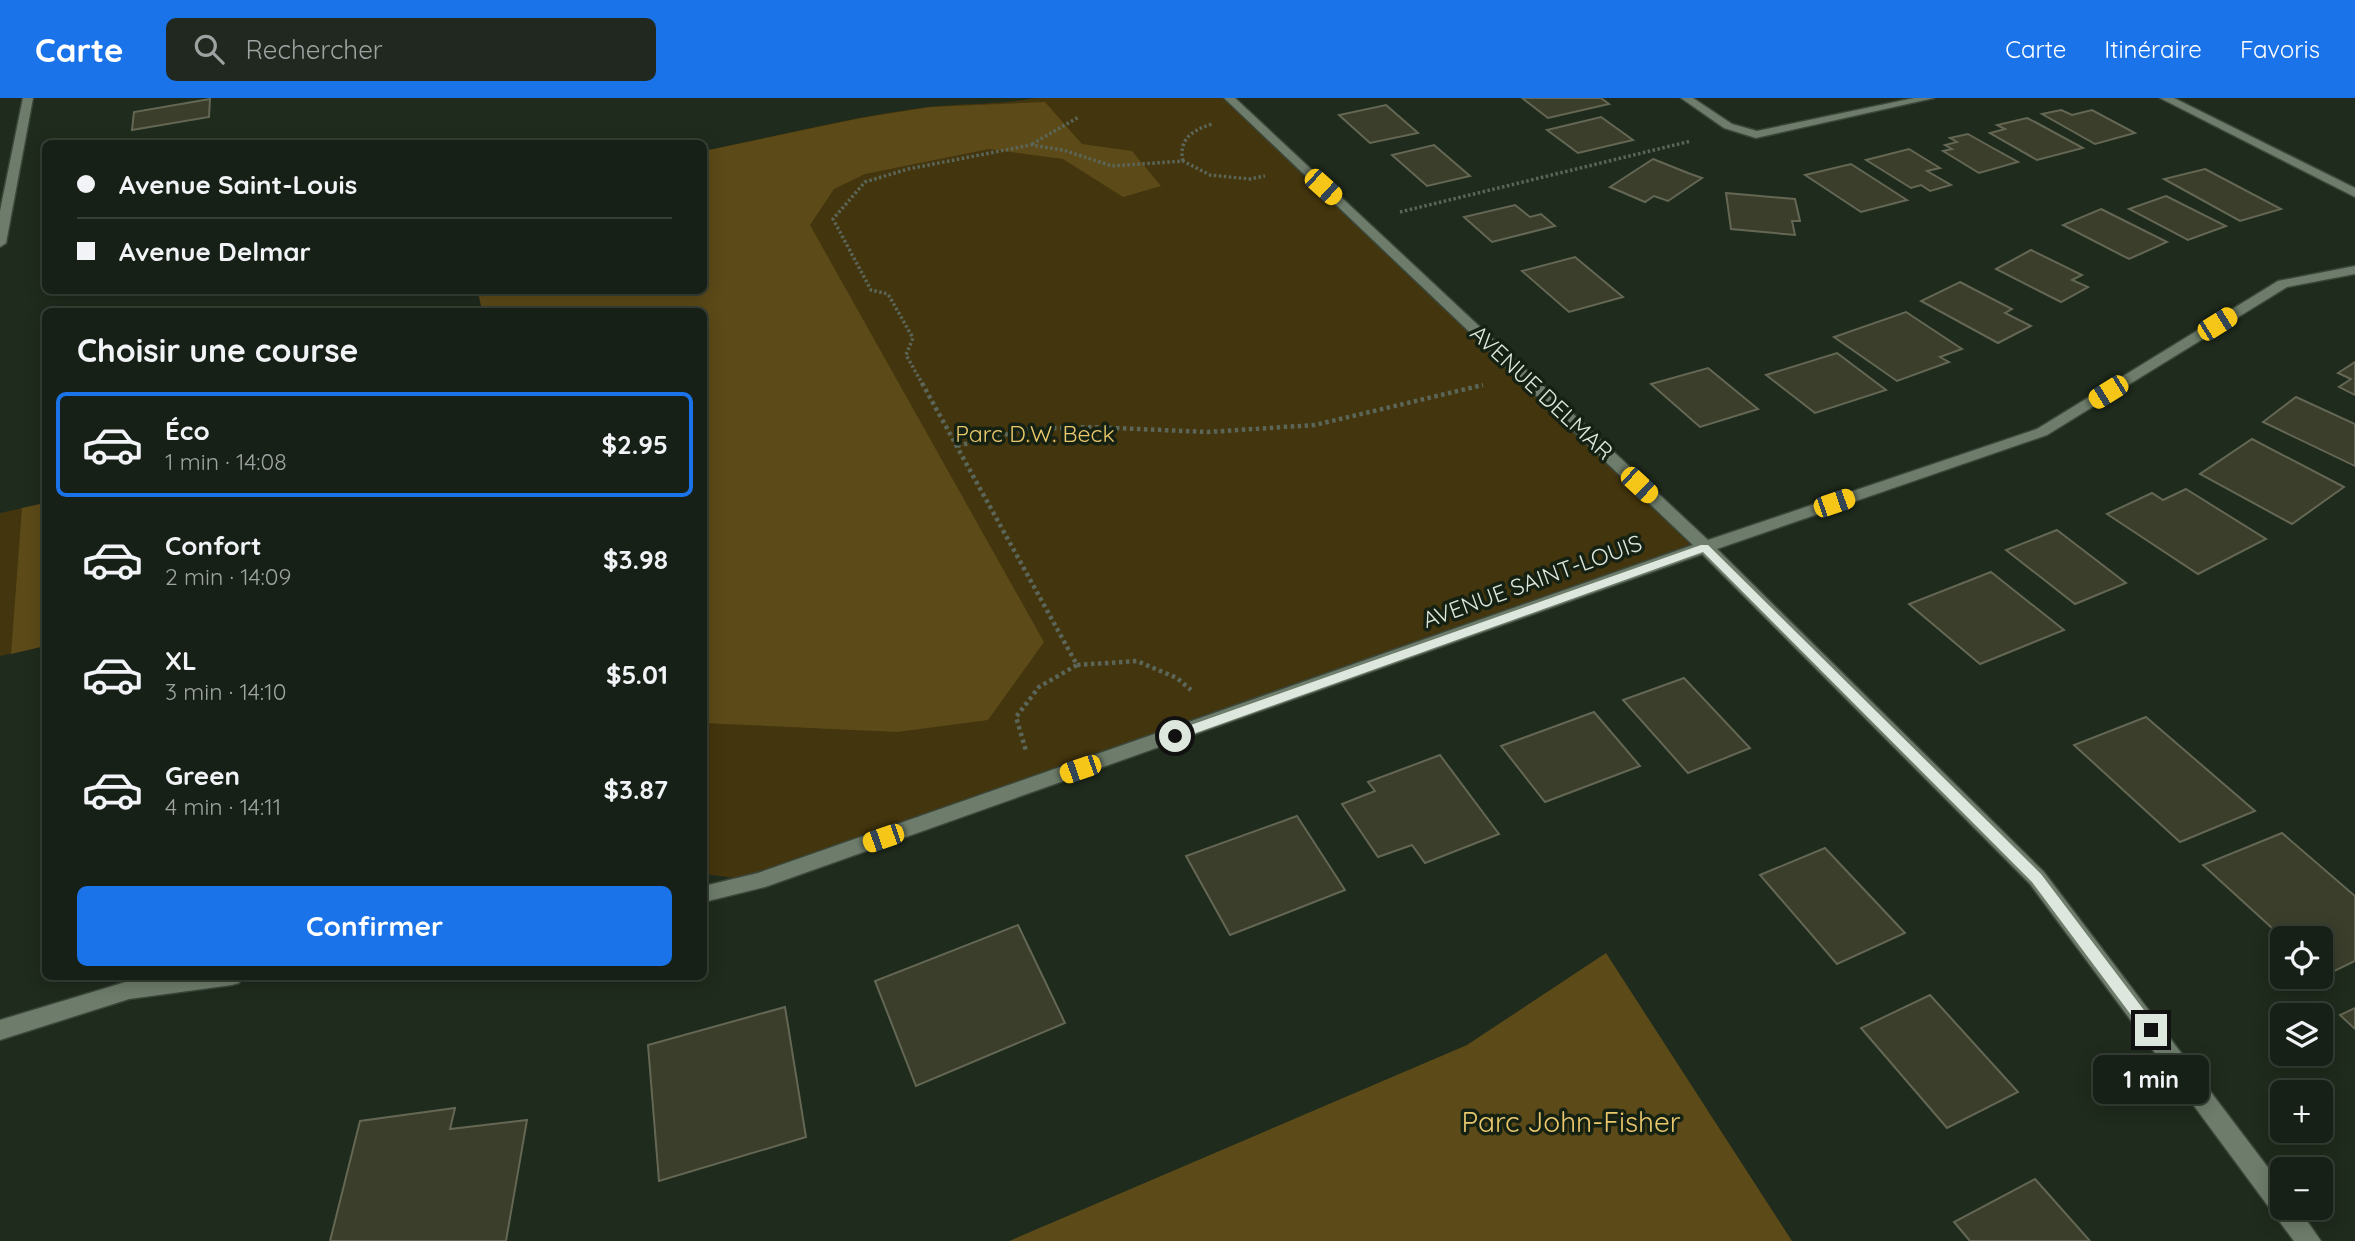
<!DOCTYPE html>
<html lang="fr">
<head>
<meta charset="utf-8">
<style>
  :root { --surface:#172016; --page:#20281f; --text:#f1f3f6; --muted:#9ea3a1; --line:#363e35; --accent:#1a73e8 }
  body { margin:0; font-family:Quicksand,sans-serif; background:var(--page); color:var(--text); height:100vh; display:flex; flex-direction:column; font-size:26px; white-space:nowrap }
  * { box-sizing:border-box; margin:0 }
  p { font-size:23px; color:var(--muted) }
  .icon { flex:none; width:38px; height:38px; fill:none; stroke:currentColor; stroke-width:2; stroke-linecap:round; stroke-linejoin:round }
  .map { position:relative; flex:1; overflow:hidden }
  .drawer { position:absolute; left:42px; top:210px; width:665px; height:672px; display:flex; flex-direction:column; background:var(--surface); border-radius:10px; box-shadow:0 4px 18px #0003,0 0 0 2px var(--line) }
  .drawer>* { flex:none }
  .banner { position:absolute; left:42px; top:42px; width:665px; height:154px; border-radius:10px; box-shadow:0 4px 18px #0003,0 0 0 2px var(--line); display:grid; align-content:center; height:154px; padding:0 35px; background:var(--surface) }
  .tools { position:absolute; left:2270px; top:828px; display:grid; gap:14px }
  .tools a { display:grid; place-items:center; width:63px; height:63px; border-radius:10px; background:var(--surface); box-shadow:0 4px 18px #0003,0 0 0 2px var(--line); font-size:35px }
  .end { position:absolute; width:32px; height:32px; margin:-16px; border:9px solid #dee7dd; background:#111; box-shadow:0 0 0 4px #111 }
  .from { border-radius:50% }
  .bubble { position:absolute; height:49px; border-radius:10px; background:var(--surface); box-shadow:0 4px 18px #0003,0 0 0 2px var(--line); font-size:23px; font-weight:700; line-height:49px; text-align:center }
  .car { position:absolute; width:21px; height:42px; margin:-21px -10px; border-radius:9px; box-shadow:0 0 5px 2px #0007; background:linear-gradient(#f5c518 24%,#345 0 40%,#f5c518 0 76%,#345 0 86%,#f5c518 0) }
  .banner b { display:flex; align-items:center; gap:24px; height:66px; font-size:26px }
  .banner b+b { border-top:2px solid var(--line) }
  .banner i { width:18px; height:18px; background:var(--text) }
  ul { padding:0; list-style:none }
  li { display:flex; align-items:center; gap:21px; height:105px; margin:0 14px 10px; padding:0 21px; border:4px solid transparent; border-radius:10px }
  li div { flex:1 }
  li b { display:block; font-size:26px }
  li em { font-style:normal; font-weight:700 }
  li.selected { border-color:var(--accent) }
  li>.icon { width:63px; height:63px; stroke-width:1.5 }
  h2 { padding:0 35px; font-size:32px; line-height:84px }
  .cta { display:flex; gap:14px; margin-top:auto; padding:14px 35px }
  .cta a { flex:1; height:80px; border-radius:10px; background:var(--accent); color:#fff; font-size:28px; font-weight:700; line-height:80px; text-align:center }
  header { display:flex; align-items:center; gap:42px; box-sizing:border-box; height:98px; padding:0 35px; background:var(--accent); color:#fff }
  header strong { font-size:33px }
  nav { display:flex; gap:38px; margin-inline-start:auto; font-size:24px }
  .search { width:490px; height:63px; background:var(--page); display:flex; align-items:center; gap:18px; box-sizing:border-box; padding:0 24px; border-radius:10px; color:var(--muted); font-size:26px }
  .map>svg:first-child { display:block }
  .green { fill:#43350d }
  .forest { fill:#5c4a18 }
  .building { fill:#3b3e2b; stroke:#646753; stroke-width:2 }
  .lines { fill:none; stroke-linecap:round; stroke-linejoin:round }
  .minor-casing { stroke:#3b473a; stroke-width:3 }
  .tertiary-casing { stroke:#3b473a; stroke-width:3 }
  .path-far1 { stroke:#5b6659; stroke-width:3.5; stroke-dasharray:2.5 2.5; stroke-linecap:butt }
  .path { stroke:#5b6659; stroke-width:4.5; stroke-dasharray:3.5 3.5; stroke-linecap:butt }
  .minor { fill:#6e7d6b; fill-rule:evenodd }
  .tertiary { fill:#6e7d6b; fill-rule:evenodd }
  .route { fill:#dee7dd }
  .labels { text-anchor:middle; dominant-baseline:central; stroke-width:7; stroke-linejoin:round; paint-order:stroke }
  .street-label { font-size:23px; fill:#dee7dd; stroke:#152113 }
  .park-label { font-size:23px; fill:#ebc86c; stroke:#152113 }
  .near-park-label { font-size:28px; fill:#ebc86c; stroke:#152113 }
</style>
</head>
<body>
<header>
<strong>Carte</strong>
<div class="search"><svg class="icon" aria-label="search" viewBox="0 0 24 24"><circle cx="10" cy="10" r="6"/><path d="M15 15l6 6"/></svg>Rechercher</div>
<nav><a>Carte</a><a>Itinéraire</a><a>Favoris</a></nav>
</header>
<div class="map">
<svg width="2355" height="1143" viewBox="0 0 2355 1143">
  <rect width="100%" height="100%" fill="#1f2b1d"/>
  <g class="green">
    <path d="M1035 0H1225L1705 449 758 783 704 776V214L482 213 478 193 704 192V53C778 38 853 18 929 9 964 5 1000 7 1035 0Z"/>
    <path d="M45 405V548L0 558V415Z"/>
  </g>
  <g class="forest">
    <path d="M1045 4 1082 46 1132 53 1161 88 1123 99 1063 61 989 51 865 76 834 91 810 127 1044 544 988 622 897 634 704 625V214L482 213 478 193 704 192V53L861 20 930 9Z"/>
    <path d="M45 405V548L11 556 22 410Z"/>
    <path d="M1606 855 1792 1143H1009L1467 947Z"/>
  </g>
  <g class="building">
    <path d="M1522 0H1601L1609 6 1548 20Z"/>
    <path d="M210 1 209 19 132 32 134 14Z"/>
    <path d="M1386 7 1418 35 1370 45 1339 17Z"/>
    <path d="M2061 12 2072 17 2092 12 2135 35 2095 46 2042 16Z"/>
    <path d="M1601 19 1633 42 1578 55 1547 32Z"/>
    <path d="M2027 20 2035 24 2083 50 2037 62 1990 35 2005 31 1997 27Z"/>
    <path d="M1968 36 1982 44 2018 64 1979 75 1943 53 1952 51 1945 47 1957 44 1950 40Z"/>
    <path d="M1434 47 1470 78 1427 88 1392 57Z"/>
    <path d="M1909 51 1940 70 1927 73 1951 87 1930 93 1921 87 1911 90 1866 62Z"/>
    <path d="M1653 61 1688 75 1702 80 1668 103 1654 98 1645 104 1610 89Z"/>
    <path d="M1851 66 1907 102 1861 114 1805 77Z"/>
    <path d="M2205 71 2281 111 2240 123 2164 81Z"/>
    <path d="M1726 95 1795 101 1800 123H1792L1795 137 1731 131Z"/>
    <path d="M2166 98 2226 128 2188 142 2129 111Z"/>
    <path d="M1515 107 1530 119 1541 116 1555 128 1492 144 1464 119Z"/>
    <path d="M2101 111 2167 144 2129 161 2063 127Z"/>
    <path d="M2031 152 2082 177 2072 182 2088 189 2061 204 1996 171Z"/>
    <path d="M1575 159 1623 199 1569 214 1522 173Z"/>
    <path d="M1960 184 2012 211 2005 215 2031 228 1998 245 1921 203Z"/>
    <path d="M1906 214 1962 251 1940 259 1949 264 1897 283 1834 239Z"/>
    <path d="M1837 255 1886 292 1815 315 1766 277Z"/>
    <path d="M2355 264V297L2339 289 2351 281 2338 275Z"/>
    <path d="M1708 270 1758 311 1700 329 1651 286Z"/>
    <path d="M2296 299 2355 326V368L2263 324Z"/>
    <path d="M2252 341 2344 389 2292 426 2200 376Z"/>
    <path d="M2186 391 2266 441 2198 476 2107 416 2152 395 2163 402Z"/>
    <path d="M2057 432 2126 485 2075 506 2006 452Z"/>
    <path d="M1991 474 2064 532 1980 566 1909 506Z"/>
    <path d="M1684 580 1750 650 1688 675 1623 602Z"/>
    <path d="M1594 614 1640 668 1545 704 1501 648Z"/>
    <path d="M2146 619 2255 713 2180 744 2074 647Z"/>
    <path d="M1440 657 1499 736 1425 765 1412 747 1378 759 1342 706 1375 693 1368 684Z"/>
    <path d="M1297 718 1345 792 1230 837 1186 758Z"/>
    <path d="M2282 735 2355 798V863L2324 878 2320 875V840H2283L2203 767Z"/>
    <path d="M1825 750 1905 835 1837 866 1760 777Z"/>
    <path d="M1018 827 1065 925 916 988 875 883Z"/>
    <path d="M1930 897 2018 994 1947 1030 1861 930Z"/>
    <path d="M785 909 806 1039 659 1083 648 947Z"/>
    <path d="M2355 910V931L2340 917Z"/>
    <path d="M455 1010 450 1031 527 1022 506 1143H330L360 1023Z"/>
    <path d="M2035 1081 2090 1143H1970L1954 1124Z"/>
  </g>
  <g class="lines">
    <g class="minor-casing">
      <g id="minor">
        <path d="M23 0H33L6 145 0 149V113Z"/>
        <path d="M1681 0H1693L1732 26 1757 33 1914 0H1934L1756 40 1724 30Z"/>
        <path d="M2160 0H2174L2355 90V99Z"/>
        <path d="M1705 444 1711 445 2044 774 2282 1088V1110H2298L2321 1143H2294L2030 786 1699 453 1697 449Z"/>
      </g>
    </g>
    <g class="tertiary-casing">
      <g id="tertiary">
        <path d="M1224 0H1235L1708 442 2037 331 2278 183 2355 168V176L2287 189 2047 337 1711 453 765 789 704 804V788L758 775 1693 447Z"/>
        <path d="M160 878H242L239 885 232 887 129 901 0 942V922L129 883Z"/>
      </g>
    </g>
    <g class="path-far1">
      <path d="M1032 46 1079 19"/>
      <path d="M1183 63C1178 41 1193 32 1212 26"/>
      <path d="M1400 114 1691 43"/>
      <path d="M923 287 906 257 913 240 888 196 871 192 833 121 865 84 908 71 1031 47 1063 52 1112 68 1183 63 1210 77 1250 81 1265 78"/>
    </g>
    <g class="path">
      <path d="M922 285 1077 567 1039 589 1016 619 1026 653"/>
      <path d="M957 348 1028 331 1092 329 1208 334 1315 327 1483 287"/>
      <path d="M1077 567 1137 563 1177 580 1191 592"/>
    </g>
    <use href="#minor" class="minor"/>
    <use href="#tertiary" class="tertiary"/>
  </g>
  <path class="route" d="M1701 447H1708L2041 776 2156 928V937H2146L2032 784 1703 454 1179 641H1171L1169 638 1171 634Z"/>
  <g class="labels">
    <g class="street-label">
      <text transform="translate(1542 294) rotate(43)">AVENUE DELMAR</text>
      <text transform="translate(1532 483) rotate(-20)">AVENUE SAINT-LOUIS</text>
    </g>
    <g class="park-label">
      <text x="1035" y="335">Parc D.W. Beck</text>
    </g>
    <g class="near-park-label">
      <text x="1571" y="1023">Parc John-Fisher</text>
    </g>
  </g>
</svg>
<div class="tools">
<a><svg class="icon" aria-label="locate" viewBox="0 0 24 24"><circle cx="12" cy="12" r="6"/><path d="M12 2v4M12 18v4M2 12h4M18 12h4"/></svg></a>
<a><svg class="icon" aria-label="layers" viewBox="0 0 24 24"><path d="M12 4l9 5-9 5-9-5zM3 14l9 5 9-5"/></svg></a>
<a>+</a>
<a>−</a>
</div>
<i class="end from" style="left:1175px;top:638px"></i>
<i class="end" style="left:2151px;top:932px"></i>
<div class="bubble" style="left:2093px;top:957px;width:116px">1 min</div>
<i class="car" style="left:1323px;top:89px;rotate:132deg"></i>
<i class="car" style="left:2217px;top:226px;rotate:58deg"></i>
<i class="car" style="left:2108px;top:294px;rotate:238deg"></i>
<i class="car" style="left:1639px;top:387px;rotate:133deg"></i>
<i class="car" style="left:1834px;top:405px;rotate:71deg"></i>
<i class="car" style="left:1080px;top:671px;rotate:251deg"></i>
<i class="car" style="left:883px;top:740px;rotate:251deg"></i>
<div class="banner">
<b><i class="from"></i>Avenue Saint-Louis</b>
<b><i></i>Avenue Delmar</b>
</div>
<section class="drawer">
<h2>Choisir une course</h2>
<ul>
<li class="selected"><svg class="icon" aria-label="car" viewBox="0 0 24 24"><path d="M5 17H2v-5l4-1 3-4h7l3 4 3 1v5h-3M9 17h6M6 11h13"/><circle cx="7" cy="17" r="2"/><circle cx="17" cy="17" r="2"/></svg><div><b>Éco</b><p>1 min · 14:08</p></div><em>$2.95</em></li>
<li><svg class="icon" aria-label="car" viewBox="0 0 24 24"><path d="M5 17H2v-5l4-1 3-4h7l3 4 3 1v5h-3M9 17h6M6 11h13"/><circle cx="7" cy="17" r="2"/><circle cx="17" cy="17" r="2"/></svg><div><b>Confort</b><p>2 min · 14:09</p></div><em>$3.98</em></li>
<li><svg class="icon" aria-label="car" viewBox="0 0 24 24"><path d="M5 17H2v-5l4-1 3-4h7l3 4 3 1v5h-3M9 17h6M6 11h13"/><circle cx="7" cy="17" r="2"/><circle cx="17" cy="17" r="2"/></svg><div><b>XL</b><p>3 min · 14:10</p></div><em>$5.01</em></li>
<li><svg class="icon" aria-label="car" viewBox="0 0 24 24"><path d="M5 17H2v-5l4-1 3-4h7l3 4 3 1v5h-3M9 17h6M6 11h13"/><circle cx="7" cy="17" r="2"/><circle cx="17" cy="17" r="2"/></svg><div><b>Green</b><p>4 min · 14:11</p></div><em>$3.87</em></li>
</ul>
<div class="cta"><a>Confirmer</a></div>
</section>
</div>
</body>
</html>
